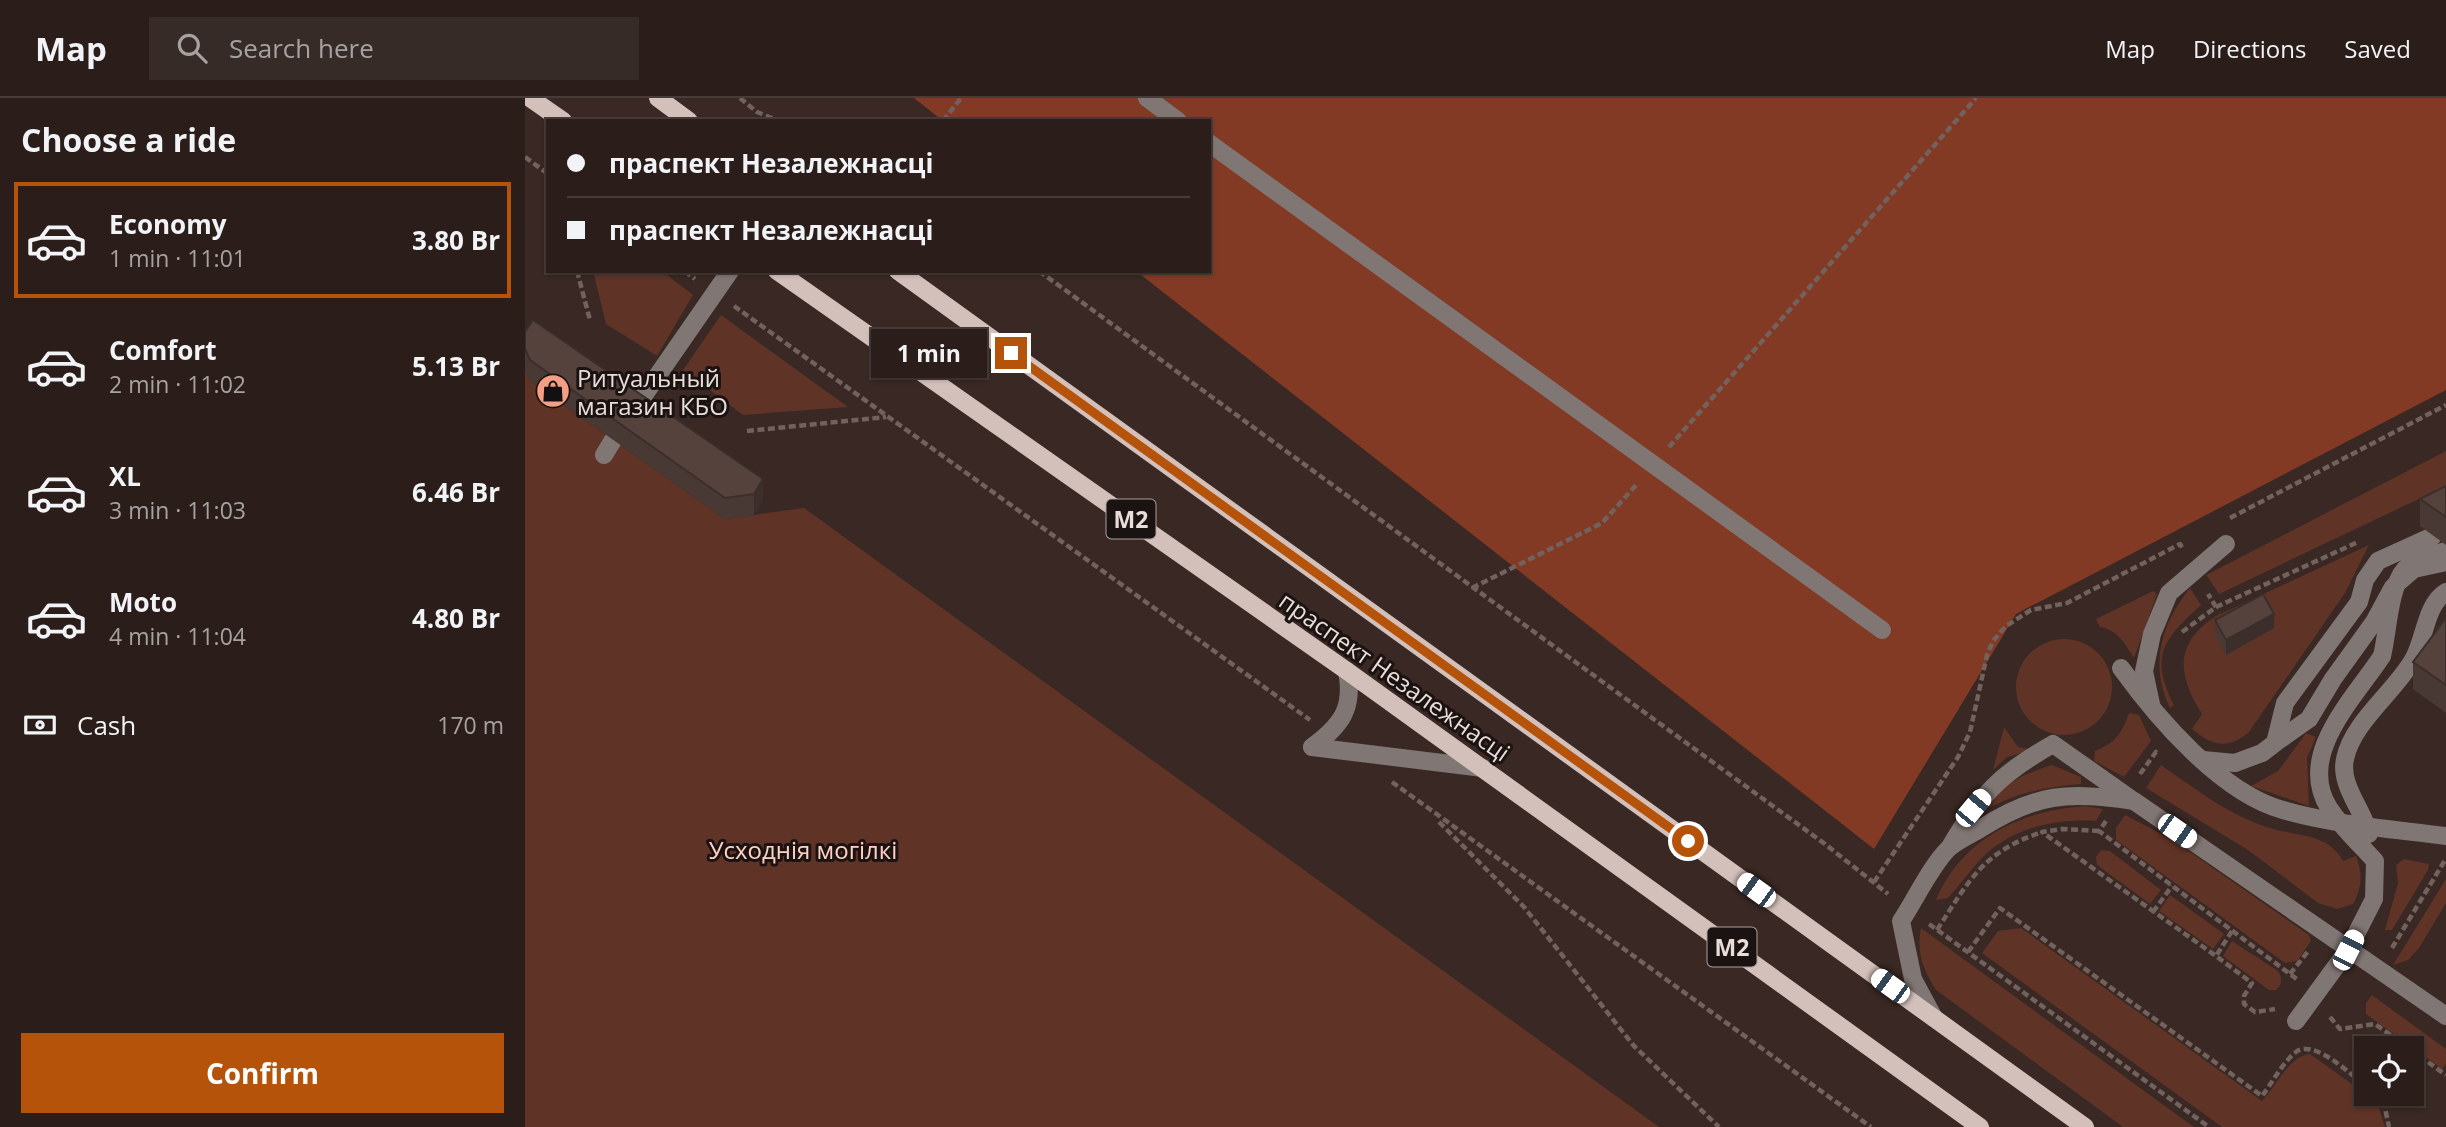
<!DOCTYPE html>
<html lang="en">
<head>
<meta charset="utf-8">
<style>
  :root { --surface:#2b1e1a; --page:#372b27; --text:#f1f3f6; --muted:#a6a2a2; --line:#473c39; --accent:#b45309 }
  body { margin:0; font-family:"Open Sans",sans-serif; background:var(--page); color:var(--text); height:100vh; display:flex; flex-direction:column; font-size:26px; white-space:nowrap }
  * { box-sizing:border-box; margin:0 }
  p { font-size:23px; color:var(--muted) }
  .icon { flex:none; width:38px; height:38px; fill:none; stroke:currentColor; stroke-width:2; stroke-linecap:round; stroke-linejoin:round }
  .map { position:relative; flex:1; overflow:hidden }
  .panel { display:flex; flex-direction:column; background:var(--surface); width:525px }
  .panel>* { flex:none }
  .top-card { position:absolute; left:21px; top:21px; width:665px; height:154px; border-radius:0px; box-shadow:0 2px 5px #0004,0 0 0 2px var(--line); display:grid; align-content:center; height:154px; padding:0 21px; background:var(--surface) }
  .buttons { position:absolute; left:1829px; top:938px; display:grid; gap:14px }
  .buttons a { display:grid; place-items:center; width:70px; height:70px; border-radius:0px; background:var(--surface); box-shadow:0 2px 5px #0004,0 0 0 2px var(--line); font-size:35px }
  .end { position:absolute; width:32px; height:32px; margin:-16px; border:9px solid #b45309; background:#fff; box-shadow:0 0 0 4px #fff }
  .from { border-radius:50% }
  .bubble { position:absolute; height:49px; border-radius:0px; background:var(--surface); box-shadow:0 2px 5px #0004,0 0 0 2px var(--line); font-size:23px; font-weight:700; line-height:49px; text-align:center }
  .car { position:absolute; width:21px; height:42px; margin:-21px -10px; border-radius:9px; box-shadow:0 0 5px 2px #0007; background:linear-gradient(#fff 24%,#345 0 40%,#fff 0 76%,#345 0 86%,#fff 0) }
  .top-card b { display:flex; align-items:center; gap:24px; height:66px; font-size:26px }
  .top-card b+b { border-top:2px solid var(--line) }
  .top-card i { width:18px; height:18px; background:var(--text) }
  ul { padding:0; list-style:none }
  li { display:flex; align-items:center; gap:21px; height:116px; margin:0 14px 10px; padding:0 7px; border:4px solid transparent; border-radius:0px }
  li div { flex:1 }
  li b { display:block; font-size:26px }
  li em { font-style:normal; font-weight:700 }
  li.active { border-color:var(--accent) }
  li>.icon { width:63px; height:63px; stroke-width:1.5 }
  h2 { padding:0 21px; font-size:32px; line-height:84px }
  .pay { display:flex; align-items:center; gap:18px; height:77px; padding:0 21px; font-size:26px }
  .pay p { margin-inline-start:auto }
  .primary-button { display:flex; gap:14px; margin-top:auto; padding:14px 21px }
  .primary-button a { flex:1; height:80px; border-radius:0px; background:var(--accent); color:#fff; font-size:28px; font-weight:700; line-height:80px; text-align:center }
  header { display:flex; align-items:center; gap:42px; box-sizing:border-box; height:98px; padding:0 35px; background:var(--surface); border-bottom:2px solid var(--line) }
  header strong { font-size:33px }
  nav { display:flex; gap:38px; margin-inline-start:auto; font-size:24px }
  .search { width:490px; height:63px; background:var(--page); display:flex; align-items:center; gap:18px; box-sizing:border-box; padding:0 24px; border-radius:0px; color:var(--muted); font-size:26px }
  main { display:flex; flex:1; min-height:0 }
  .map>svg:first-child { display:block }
  .green { fill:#5f3326 }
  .forest { fill:#823a25 }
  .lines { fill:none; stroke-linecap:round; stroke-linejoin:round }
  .path { stroke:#72625e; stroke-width:4.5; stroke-dasharray:7 3.5; stroke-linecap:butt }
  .minor { stroke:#807674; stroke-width:18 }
  .major { stroke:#d4c0bb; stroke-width:18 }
  .minor-bridge { stroke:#807674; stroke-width:18 }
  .wall { fill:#493934 }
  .shaded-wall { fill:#3c2e2b }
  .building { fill:#55423d; stroke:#3c2e2b; stroke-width:2 }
  .route { stroke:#b45309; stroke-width:9 }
  .labels { text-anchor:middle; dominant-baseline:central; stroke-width:6; stroke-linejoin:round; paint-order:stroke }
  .shield { fill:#1b1311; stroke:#aba09d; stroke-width:2 }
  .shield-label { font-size:23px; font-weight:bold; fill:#e9ddd9 }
  .poi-label { font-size:24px; fill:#e9ddd9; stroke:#1b1311; text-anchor:start }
  .street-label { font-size:24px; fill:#e9ddd9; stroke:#1b1311 }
  .park-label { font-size:24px; fill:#fdd0c3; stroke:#1b1311 }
</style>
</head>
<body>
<header>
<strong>Map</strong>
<div class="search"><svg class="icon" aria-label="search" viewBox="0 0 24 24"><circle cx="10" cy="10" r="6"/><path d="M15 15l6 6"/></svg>Search here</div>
<nav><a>Map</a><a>Directions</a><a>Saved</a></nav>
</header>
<main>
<section class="panel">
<h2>Choose a ride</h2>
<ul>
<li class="active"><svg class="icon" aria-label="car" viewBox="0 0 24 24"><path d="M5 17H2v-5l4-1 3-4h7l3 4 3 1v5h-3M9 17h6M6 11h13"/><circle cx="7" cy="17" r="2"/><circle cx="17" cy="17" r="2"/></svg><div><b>Economy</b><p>1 min · 11:01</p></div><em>3.80 Br</em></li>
<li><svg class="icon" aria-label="car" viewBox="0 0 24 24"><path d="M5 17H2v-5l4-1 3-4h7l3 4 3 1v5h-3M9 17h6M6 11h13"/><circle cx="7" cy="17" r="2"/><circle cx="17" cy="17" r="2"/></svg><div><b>Comfort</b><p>2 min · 11:02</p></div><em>5.13 Br</em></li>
<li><svg class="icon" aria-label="car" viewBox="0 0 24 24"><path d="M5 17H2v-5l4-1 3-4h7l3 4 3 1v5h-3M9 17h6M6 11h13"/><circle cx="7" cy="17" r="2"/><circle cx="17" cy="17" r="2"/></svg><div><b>XL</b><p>3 min · 11:03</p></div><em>6.46 Br</em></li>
<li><svg class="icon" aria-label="car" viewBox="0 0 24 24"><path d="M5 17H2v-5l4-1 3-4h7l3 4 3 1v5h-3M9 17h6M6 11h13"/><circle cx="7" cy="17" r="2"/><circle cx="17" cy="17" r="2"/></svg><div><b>Moto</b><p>4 min · 11:04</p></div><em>4.80 Br</em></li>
</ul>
<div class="pay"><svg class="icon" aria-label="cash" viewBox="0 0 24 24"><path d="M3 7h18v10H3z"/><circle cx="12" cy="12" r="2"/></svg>Cash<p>170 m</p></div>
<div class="primary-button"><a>Confirm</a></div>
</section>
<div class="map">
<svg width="1921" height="1029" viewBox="0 0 1921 1029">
  <rect width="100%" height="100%" fill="#392823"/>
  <g class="green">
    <path d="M68 173H137L168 197 132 258 81 226Z"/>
    <path d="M196 217 323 309 218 317 158 272Z"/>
    <path d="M0 272 5 283 200 421 279 410 1134 1029H0Z"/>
    <path d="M1921 353V388L1694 496 1681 477Z"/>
    <path d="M1844 447 1820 495 1724 634C1703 652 1687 648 1667 631L1677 616C1652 577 1649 545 1691 518Z"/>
    <path d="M1665 490 1676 507C1639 541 1624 557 1649 607L1645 610C1624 567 1636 526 1665 490Z"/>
    <path d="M1628 493 1632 496 1609 560C1600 546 1593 532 1575 529L1571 521Z"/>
    <circle cx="1539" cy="589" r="48"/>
    <path d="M1604 615 1614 617 1626 643 1599 679 1569 663 1570 653C1590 645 1597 635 1604 615Z"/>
    <path d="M1479 629 1493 649 1508 652 1482 659 1468 672Z"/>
    <path d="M1781 635 1791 639 1782 660 1784 708 1726 688 1753 673Z"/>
    <path d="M1527 667 1556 679V686C1522 689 1494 694 1464 710 1472 686 1504 674 1527 667Z"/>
    <path d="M1636 667C1672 692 1706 719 1748 731 1774 738 1804 736 1818 763L1831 758C1838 775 1837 790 1828 806L1812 811 1793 805 1723 752 1621 690Z"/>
    <path d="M1559 708 1578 711 1571 723C1530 720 1483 731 1455 762 1444 774 1434 788 1423 800L1411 802C1437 740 1496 713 1559 708Z"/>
    <path d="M1600 717 1648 742 1784 837 1786 843 1772 863 1760 865 1591 742V730Z"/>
    <path d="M1576 752 1585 753 1636 792 1625 806 1572 767 1571 759Z"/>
    <path d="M1879 761 1904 766 1903 772 1867 832H1860L1873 785 1871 767Z"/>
    <path d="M1921 781V805L1894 850 1883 862 1868 867Z"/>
    <path d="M1645 797 1699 836 1688 851 1634 813Z"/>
    <path d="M1396 830 1644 1011 1669 1029H1598L1411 892C1398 871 1391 855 1396 830Z"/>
    <path d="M1496 830 1737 1003C1751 988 1764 958 1785 956L1852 1004 1860 1029H1697L1457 855 1473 833Z"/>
    <path d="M1707 843 1753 873C1758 881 1757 886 1751 892H1744L1698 858Z"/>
    <path d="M1847 897 1921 951V966L1917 971 1841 916V905Z"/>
  </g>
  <path class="forest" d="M389 0H1921V292L1491 516 1349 751 611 173H684V23H418Z"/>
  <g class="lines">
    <g class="path">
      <path d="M215 0 232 14 254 23"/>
      <path d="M418 23 436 0"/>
      <path d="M0 59 23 76"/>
      <path d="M52 173 65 222"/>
      <path d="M160 173 170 181"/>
      <path d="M514 173 1300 746 1363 796"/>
      <path d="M209 208 785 622"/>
      <path d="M222 333 361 319"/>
      <path d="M1144 349 1451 0"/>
      <path d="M1705 420 1921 307"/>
      <path d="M947 490 1077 425 1113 385"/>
      <path d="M1691 509 1833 444"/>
      <path d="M1657 534 1691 509 1683 496"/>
      <path d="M1615 676 1631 654 1633 656"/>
      <path d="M867 684 1346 1029"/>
      <path d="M1581 723 1574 733 1773 882"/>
      <path d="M914 724 999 809 1109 948 1194 1029"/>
      <path d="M1574 733 1537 731 1517 734 1691 858"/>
      <path d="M1349 784 1433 659 1445 634 1462 557 1468 543 1481 528 1506 512 1542 505 1655 446 1658 451"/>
      <path d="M1628 814 1647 788"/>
      <path d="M1404 826 1684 1029"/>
      <path d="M1412 832C1445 781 1458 754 1517 734"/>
      <path d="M1707 833 1691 858 1727 885 1719 898V906L1730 914 1750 911"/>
      <path d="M1867 850 1920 762"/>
      <path d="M1443 854 1475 810 1737 998C1747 985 1758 964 1771 954 1789 940 1826 977 1841 988"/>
      <path d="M1765 876 1784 852"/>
      <path d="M1805 919 1815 931 1850 926 1884 950"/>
      <path d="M1886 952 1921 977"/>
      <path d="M1851 996 1858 1001 1864 1029"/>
    </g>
    <g class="minor">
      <path d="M622 0 653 23"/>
      <path d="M684 45 1357 532"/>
      <path d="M108 313 205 173"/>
      <path d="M79 357 88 342"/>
      <path d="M1596 570C1632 620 1696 695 1758 712 1810 727 1867 731 1921 738"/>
      <path d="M1626 606 1619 573 1627 536 1644 495 1701 446"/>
      <path d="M1750 645 1784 621 1808 581 1849 524 1868 489 1889 471 1921 464"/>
      <path d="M787 649 958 670"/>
      <path d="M787 649C817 627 829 610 822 573"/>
      <path d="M1678 662 1710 665 1737 655 1750 645 1760 605 1834 504 1840 482 1853 463 1908 438"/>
      <path d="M1844 736C1839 713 1814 687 1820 661 1827 624 1872 592 1889 560 1900 540 1901 506 1921 494"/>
      <path d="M1426 747C1457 695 1475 676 1528 646L1606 701"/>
      <path d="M1409 920 1388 881 1376 823C1390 802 1406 768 1423 751 1431 743 1445 737 1455 731 1513 694 1543 694 1609 703L1921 918"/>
      <path d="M1771 923 1823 852 1849 801 1850 763C1835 746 1817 730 1804 710 1771 657 1828 602 1857 558"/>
    </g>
    <g class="major">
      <path d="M5 0 38 23"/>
      <path d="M133 0 164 23"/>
      <path d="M252 173 822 573 1455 1029"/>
      <path d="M373 173 1560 1029"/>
    </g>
    <path class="minor-bridge" d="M1857 558C1863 534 1864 489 1880 471 1890 460 1907 457 1921 453"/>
  </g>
  <g class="wall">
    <path d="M8 222 238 403 229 417 200 421 5 283 0 272V234Z"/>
    <path d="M1921 388V447L1895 428V401Z"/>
    <path d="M1921 520V615L1888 591V564Z"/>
    <path d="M1690 522 1749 530 1701 557 1690 536Z"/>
  </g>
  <g class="shaded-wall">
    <path d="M238 381V403L229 417V396Z"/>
    <path d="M1749 516V530L1701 557V542Z"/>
  </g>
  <g class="building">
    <path d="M8 222 238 381 229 396 200 400 5 262 0 251V234Z"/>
    <path d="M1921 388V419L1895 401Z"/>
    <path d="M1738 496 1749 516 1701 542 1690 522Z"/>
    <path d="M1921 520V587L1888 564Z"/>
  </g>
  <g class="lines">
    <path class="route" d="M486 255 1163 743"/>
  </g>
  <defs>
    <g id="shop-disc" transform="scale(1.75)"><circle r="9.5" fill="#f49e86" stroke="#1b1311"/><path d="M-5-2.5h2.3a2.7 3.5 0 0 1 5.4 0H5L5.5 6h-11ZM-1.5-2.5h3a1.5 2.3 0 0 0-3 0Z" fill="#111"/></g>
  </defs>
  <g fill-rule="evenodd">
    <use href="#shop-disc" x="28" y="293"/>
  </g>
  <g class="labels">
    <g class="shield">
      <rect x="581.5" y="401.5" width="49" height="39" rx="5"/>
      <rect x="1182.5" y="829.5" width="49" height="39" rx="5"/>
    </g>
    <g class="shield-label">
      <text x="606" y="421">М2</text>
      <text x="1207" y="849">М2</text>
    </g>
    <g class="poi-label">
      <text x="52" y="279">Ритуальный<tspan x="52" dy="28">магазин КБО</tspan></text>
    </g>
    <g class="street-label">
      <text transform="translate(870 578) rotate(35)">праспект Незалежнасці</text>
    </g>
    <g class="park-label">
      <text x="278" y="751">Усходнія могілкі</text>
    </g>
  </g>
</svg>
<div class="buttons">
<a><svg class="icon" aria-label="locate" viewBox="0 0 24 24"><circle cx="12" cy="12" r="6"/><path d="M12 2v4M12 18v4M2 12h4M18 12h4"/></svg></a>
</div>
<i class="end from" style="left:1163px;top:743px"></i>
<i class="end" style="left:486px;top:255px"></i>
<div class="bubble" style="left:346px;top:231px;width:116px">1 min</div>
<i class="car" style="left:1448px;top:710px;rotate:40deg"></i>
<i class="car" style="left:1652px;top:733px;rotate:125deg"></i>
<i class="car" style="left:1231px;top:792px;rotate:306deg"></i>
<i class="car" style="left:1823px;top:852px;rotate:27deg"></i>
<i class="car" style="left:1365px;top:888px;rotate:306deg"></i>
<div class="top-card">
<b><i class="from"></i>праспект Незалежнасці</b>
<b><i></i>праспект Незалежнасці</b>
</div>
</div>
</main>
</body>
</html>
